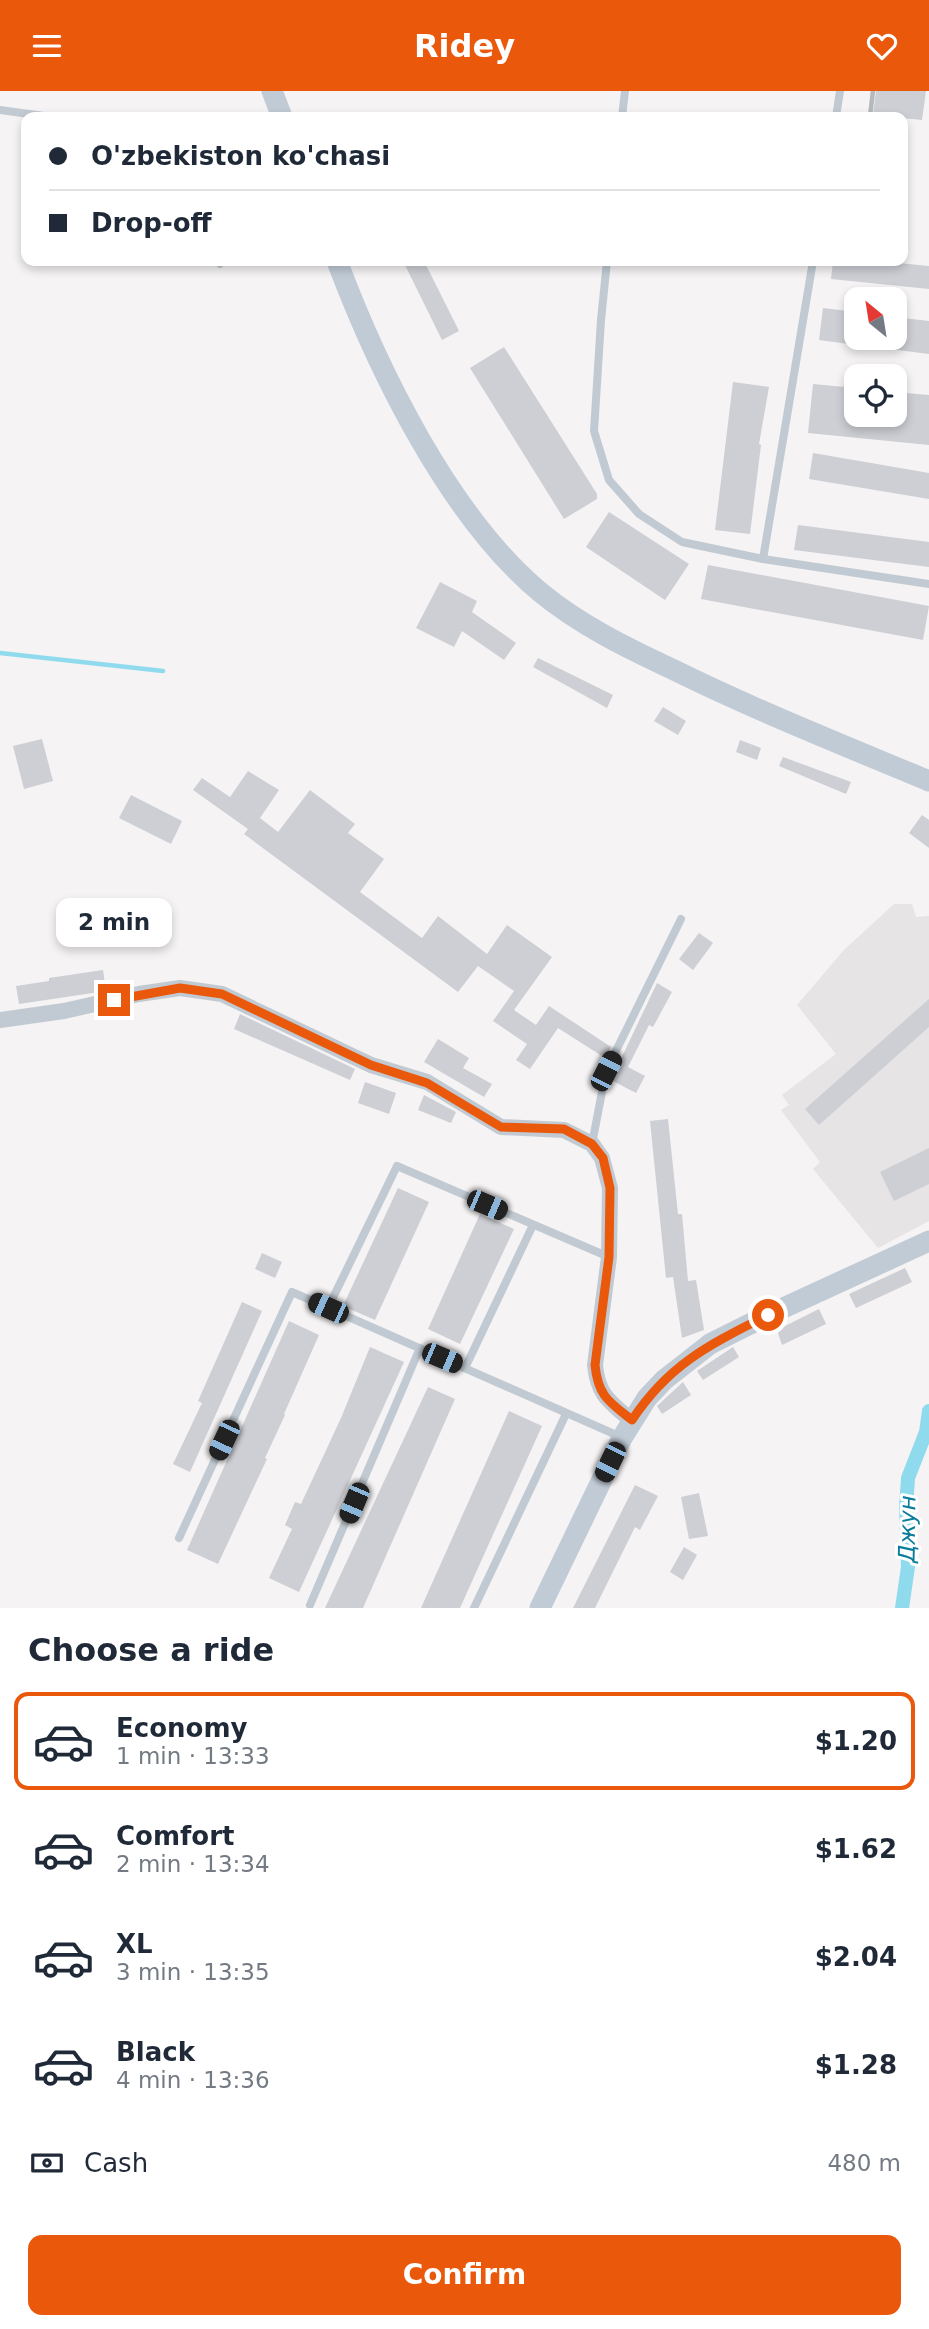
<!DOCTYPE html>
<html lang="en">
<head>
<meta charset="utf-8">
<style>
  :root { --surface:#fff; --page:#f2f2f3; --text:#1f2937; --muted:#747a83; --line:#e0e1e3; --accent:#ea580c }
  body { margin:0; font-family:"DejaVu Sans",sans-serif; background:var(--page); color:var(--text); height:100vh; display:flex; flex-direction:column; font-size:26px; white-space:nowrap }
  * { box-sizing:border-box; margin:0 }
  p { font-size:23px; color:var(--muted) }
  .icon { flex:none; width:38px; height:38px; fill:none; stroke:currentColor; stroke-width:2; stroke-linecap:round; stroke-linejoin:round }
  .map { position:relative; height:1517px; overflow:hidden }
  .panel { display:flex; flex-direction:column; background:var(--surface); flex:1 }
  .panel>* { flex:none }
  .guide { position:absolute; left:21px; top:21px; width:887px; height:154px; border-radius:14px; box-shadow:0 4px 10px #0003; display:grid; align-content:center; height:154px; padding:0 28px; background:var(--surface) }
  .needle { width:46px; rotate:330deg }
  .fabs { position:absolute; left:844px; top:196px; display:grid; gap:14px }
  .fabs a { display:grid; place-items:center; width:63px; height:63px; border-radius:14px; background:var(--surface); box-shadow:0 4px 10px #0003; font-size:35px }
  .end { position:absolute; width:32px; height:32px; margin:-16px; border:9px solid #ea580c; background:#fff; box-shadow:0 0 0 4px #fff }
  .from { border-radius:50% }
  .bubble { position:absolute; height:49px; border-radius:14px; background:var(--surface); box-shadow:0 4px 10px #0003; font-size:23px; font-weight:700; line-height:49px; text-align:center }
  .car { position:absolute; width:21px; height:42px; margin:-21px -10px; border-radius:9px; box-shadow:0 0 5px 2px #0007; background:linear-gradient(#222 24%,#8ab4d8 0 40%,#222 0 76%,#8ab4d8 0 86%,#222 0) }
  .guide b { display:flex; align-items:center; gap:24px; height:66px; font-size:26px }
  .guide b+b { border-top:2px solid var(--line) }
  .guide i { width:18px; height:18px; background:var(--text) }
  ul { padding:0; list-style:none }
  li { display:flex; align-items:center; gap:21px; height:98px; margin:0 14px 10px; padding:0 14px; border:4px solid transparent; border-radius:14px }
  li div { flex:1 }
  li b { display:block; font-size:26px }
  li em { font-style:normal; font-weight:700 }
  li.current { border-color:var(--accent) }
  li>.icon { width:63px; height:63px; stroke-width:1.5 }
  h2 { padding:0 28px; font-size:32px; line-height:84px }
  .pay { display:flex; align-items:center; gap:18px; height:77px; padding:0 28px; font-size:26px }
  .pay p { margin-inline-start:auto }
  .primary-button { display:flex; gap:14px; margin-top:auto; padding:14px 28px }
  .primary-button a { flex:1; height:80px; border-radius:14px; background:var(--accent); color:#fff; font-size:28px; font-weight:700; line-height:80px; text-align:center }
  header { display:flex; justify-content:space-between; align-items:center; height:91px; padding:0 28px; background:var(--accent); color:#fff; font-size:32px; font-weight:700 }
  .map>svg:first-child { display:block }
  .education { fill:#e6e4e5 }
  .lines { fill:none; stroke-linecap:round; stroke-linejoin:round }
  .stream { stroke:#90daee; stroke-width:4.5 }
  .canal { stroke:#90daee; stroke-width:14 }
  .building { fill:#cdcfd5 }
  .lane { stroke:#c1cad2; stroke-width:8 }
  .street { stroke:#c1cad2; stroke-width:16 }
  .secondary { stroke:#c1cbd6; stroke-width:21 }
  .rail { stroke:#b5b8bd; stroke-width:4.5 }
  .route { stroke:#ea580c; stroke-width:9 }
  .labels { text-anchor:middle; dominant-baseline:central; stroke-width:6; stroke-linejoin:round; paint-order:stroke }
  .water-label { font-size:23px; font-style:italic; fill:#0c7c9b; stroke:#fff }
</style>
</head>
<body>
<header><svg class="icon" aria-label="menu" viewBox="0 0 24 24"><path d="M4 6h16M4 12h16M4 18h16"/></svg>Ridey<svg class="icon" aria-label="heart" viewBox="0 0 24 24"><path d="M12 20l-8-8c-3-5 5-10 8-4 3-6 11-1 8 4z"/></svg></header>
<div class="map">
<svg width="929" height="1517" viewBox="0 0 929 1517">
  <rect width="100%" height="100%" fill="#f5f3f3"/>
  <path class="education" d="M894 813H912L916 826 929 825V1130L878 1157 813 1078 820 1071 781 1019 789 1014 782 1004 836 963 797 914 844 859Z"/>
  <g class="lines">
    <path class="stream" d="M0 562 163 580"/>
    <path class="canal" d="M902 1517 908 1476 906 1416 908 1387 926 1341 929 1320"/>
  </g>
  <g class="building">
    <path d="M876 0H926L922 29 873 24Z"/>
    <path d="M403 170H424L459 240 442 249Z"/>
    <path d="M833 170H879L929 175V198L831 188Z"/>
    <path d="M823 217 856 221V254L819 249Z"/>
    <path d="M894 226 929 230V263L858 254 859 247H894Z"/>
    <path d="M504 256 597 403V408L564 428 470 277Z"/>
    <path d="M733 291 769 296 759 353 761 354 750 443 715 439Z"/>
    <path d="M813 293 856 297V324H894V301L929 304V354L808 342Z"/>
    <path d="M813 362 929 382V408L809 388Z"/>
    <path d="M609 421 689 473 665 509 586 456Z"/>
    <path d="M798 434 929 451V476L794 459Z"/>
    <path d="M708 474 929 515 923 549 701 508Z"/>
    <path d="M440 491 477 510 472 521 516 552 504 569 462 540 454 556 416 537Z"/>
    <path d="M538 567 613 604 607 617 533 576Z"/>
    <path d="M663 616 686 630 678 644 654 630Z"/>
    <path d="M42 648 53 690 24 698 13 655Z"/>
    <path d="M740 649 761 657 757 669 736 661Z"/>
    <path d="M783 666 851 691 846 703 779 675Z"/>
    <path d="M248 680 279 699 260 727 278 741 310 699 355 733 348 742 384 768 360 801 422 847 438 825 487 863 507 834 552 866 514 919 536 934 549 915 611 956 605 967 558 937 530 978 516 969 527 953 493 930 514 900 478 875 458 901 244 743 248 738 193 699 202 687 230 706Z"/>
    <path d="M131 704 182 730 171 753 119 727Z"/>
    <path d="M922 724 929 729V757L909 742Z"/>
    <path d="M699 842 713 852 693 879 679 868Z"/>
    <path d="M103 879 106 900 19 913 16 895 49 890V887Z"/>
    <path d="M657 892 672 901 653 936 649 934 628 976 645 985 636 1002 611 989Z"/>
    <path d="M929 908V936L819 1034 805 1018Z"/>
    <path d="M240 923 355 978 350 989 234 938Z"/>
    <path d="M438 948 469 967 463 977 492 993 484 1006 424 971Z"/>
    <path d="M365 991 396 1002 389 1023 358 1012Z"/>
    <path d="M424 1004 456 1021 451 1032 418 1019Z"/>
    <path d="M668 1028 678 1123H682L688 1190 696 1189 704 1239 682 1247 673 1186 666 1187 650 1030Z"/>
    <path d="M929 1057V1093L894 1110 880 1081Z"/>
    <path d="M398 1097 429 1111 375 1229 343 1215Z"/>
    <path d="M480 1123 514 1138 460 1253 428 1238Z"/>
    <path d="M262 1162 282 1171 275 1187 255 1178Z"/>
    <path d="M905 1177 912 1191 856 1217 849 1203Z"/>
    <path d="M242 1211 262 1220 190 1381 173 1373 202 1312 198 1310Z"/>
    <path d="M819 1218 826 1233 782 1254 777 1239Z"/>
    <path d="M289 1230 319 1244 284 1323 285 1324 265 1367 267 1368 218 1473 187 1459Z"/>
    <path d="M370 1256 404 1271 299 1501 269 1487 292 1438 285 1434 295 1411 301 1413 341 1327Z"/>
    <path d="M733 1256 739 1266 703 1289 697 1280Z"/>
    <path d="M683 1291 691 1304 662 1323 657 1315Z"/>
    <path d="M428 1296 455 1308 363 1517H325Z"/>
    <path d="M509 1320 542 1335 460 1517H421Z"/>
    <path d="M635 1394 658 1405 640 1439 635 1436 595 1517H573Z"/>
    <path d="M699 1402 708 1445 689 1448 681 1406Z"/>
    <path d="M684 1456 697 1464 683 1489 670 1481Z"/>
  </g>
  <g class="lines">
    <g class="lane">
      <path d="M0 19 51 26"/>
      <path d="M622 26 625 0"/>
      <path d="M836 26 840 0"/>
      <path d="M218 170 220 173"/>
      <path d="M607 170 601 229 594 340 609 389 639 423 682 451 763 468 929 493"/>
      <path d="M763 468 813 170"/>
      <path d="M592 1053 606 980 681 828"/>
      <path d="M328 1217 397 1075 609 1166"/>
      <path d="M465 1277 533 1134"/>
      <path d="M179 1447 292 1201 621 1346"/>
      <path d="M310 1514 420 1257"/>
      <path d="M474 1517 566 1323"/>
    </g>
    <path class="street" d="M0 929 64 920 139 903 180 897 222 903 371 974 427 991 501 1036 564 1039 592 1053 602 1067 610 1097 609 1166 595 1274C598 1305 610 1311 632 1330"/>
    <g class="secondary">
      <path d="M272 0 282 26"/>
      <path d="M337 170C378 279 449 425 540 501 580 534 625 556 672 578 755 619 843 654 929 690"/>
      <path d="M540 1517 622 1347 647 1307 664 1289 710 1253 768 1224 929 1150"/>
    </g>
    <path class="rail" d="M870 25 873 0"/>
  </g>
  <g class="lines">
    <path class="route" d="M114 909 180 897 222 903 371 974 427 992 501 1036 564 1038 592 1053 603 1067 610 1097 609 1166 595 1274C598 1305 609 1311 632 1329 669 1273 709 1254 768 1224"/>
  </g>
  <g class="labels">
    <g class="water-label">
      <text transform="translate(907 1438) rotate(-89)">Джун</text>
    </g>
  </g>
</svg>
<div class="fabs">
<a><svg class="needle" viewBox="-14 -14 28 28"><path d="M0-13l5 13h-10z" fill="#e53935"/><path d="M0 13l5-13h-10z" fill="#747a83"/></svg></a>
<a><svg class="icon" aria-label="locate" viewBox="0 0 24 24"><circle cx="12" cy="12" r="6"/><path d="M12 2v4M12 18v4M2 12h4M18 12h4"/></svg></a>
</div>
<i class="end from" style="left:768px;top:1224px"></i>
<i class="end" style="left:114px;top:909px"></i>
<div class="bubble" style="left:56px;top:807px;width:116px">2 min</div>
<i class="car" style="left:606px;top:980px;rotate:27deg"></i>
<i class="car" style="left:487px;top:1114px;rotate:113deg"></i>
<i class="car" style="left:328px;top:1217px;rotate:294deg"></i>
<i class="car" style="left:442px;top:1267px;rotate:113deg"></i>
<i class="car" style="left:224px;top:1349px;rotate:205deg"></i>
<i class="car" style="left:610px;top:1371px;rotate:206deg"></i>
<i class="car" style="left:354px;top:1412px;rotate:203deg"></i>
<div class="guide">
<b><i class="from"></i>O'zbekiston ko'chasi</b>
<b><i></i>Drop-off</b>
</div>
</div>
<section class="panel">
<h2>Choose a ride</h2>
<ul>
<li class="current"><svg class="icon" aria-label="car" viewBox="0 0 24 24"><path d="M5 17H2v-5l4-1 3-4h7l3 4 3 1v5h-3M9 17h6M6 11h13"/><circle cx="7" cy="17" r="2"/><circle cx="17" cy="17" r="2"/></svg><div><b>Economy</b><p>1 min · 13:33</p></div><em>$1.20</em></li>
<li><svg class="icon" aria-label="car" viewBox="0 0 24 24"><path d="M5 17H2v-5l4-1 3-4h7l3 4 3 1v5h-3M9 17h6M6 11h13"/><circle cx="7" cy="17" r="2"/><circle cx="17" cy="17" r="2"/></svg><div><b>Comfort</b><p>2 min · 13:34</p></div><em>$1.62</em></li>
<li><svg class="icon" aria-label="car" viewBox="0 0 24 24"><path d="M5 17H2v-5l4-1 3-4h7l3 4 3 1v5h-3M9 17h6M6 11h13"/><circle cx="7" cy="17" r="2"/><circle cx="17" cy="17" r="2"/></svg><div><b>XL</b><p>3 min · 13:35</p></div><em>$2.04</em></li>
<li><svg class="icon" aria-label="car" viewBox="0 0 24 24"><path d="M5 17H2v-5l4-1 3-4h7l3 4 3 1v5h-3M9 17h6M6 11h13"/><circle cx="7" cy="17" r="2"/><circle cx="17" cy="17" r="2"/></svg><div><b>Black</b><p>4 min · 13:36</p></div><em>$1.28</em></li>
</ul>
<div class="pay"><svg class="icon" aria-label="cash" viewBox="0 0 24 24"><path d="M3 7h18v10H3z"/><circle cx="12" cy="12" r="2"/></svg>Cash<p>480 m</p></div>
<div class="primary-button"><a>Confirm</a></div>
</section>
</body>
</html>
